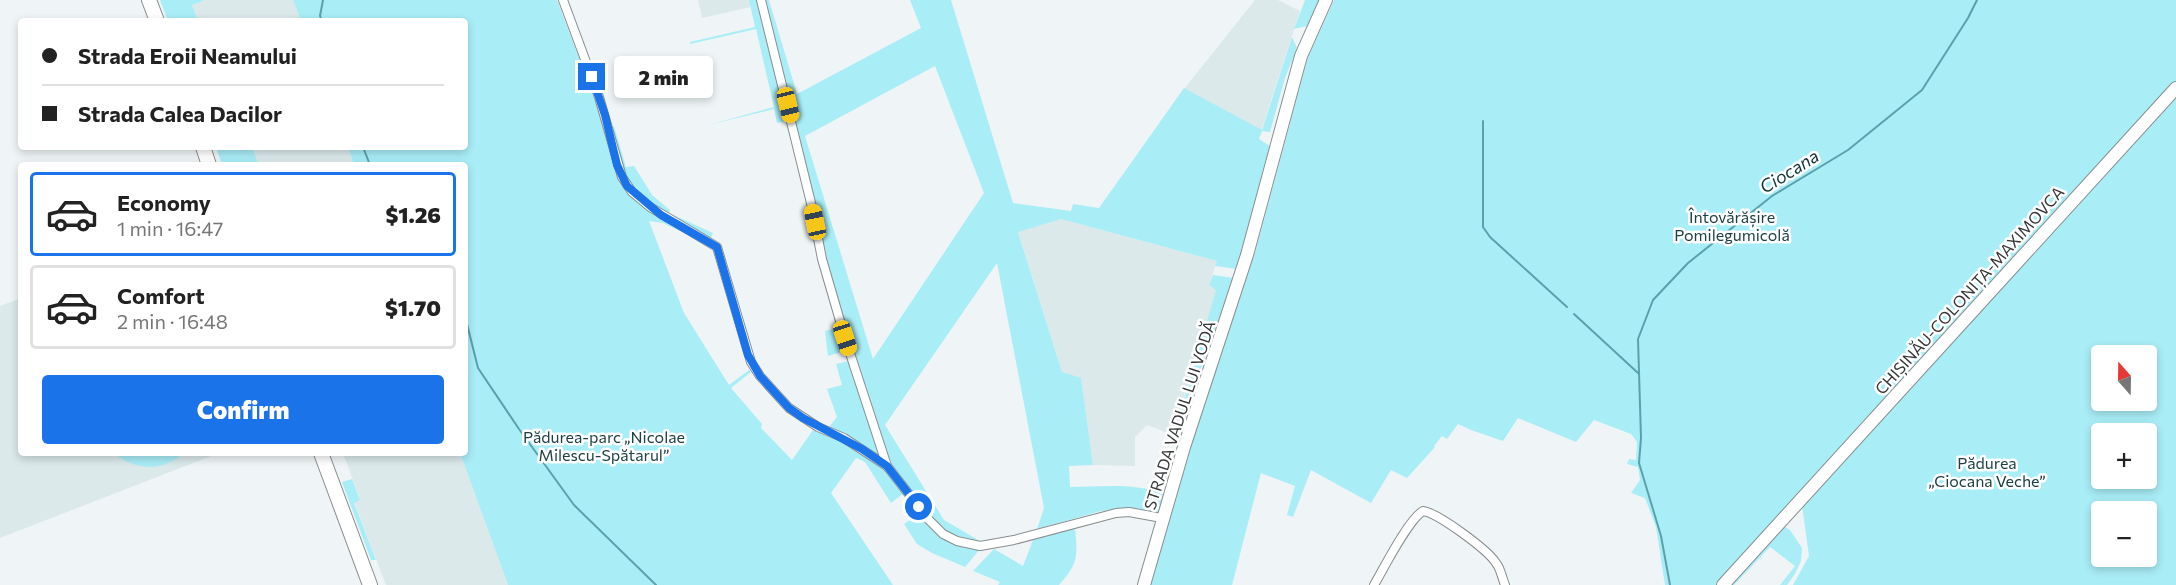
<!DOCTYPE html>
<html lang="en">
<head>
<meta charset="utf-8">
<style>
  :root { --surface:#fff; --page:#f2f2f2; --text:#222; --muted:#767676; --line:#e0e0e0; --accent:#1a73e8 }
  body { margin:0; font-family:Commissioner,sans-serif; background:var(--page); color:var(--text); height:100vh; display:flex; flex-direction:column; font-size:22px; white-space:nowrap }
  * { box-sizing:border-box; margin:0 }
  p { font-size:20px; color:var(--muted) }
  .icon { flex:none; width:33px; height:33px; fill:none; stroke:currentColor; stroke-width:2; stroke-linecap:round; stroke-linejoin:round }
  .map { position:relative; flex:1; overflow:hidden }
  .drawer { position:absolute; left:18px; top:162px; width:450px; height:294px; display:flex; flex-direction:column; background:var(--surface); border-radius:6px; box-shadow:0 3px 9px #0003 }
  .drawer>* { flex:none }
  .guide { position:absolute; left:18px; top:18px; width:450px; height:132px; border-radius:6px; box-shadow:0 3px 9px #0003; display:grid; align-content:center; height:132px; padding:0 24px; background:var(--surface) }
  .needle { width:39px; rotate:340deg }
  .tools { position:absolute; left:2091px; top:345px; display:grid; gap:12px }
  .tools a { display:grid; place-items:center; width:66px; height:66px; border-radius:6px; background:var(--surface); box-shadow:0 3px 9px #0003; font-size:30px }
  .end { position:absolute; width:27px; height:27px; margin:-14px; border:8px solid #1a73e8; background:#fff; box-shadow:0 0 0 3px #fff }
  .from { border-radius:50% }
  .bubble { position:absolute; height:42px; border-radius:6px; background:var(--surface); box-shadow:0 3px 9px #0003; font-size:20px; font-weight:800; line-height:42px; text-align:center }
  .car { position:absolute; width:18px; height:36px; margin:-18px -9px; border-radius:8px; box-shadow:0 0 4px 2px #0007; background:linear-gradient(#f5c518 24%,#345 0 40%,#f5c518 0 76%,#345 0 86%,#f5c518 0) }
  .guide b { display:flex; align-items:center; gap:21px; height:57px; font-size:22px }
  .guide b+b { border-top:2px solid var(--line) }
  .guide i { width:15px; height:15px; background:var(--text) }
  ul { padding:10px 0 0; list-style:none }
  li { display:flex; align-items:center; gap:18px; height:84px; margin:0 12px 9px; padding:0 12px; border:3px solid var(--line); border-radius:6px }
  li div { flex:1 }
  li b { display:block; font-size:22px }
  li em { font-style:normal; font-weight:800 }
  li.current { border-color:var(--accent) }
  li>.icon { width:54px; height:54px; stroke-width:1.5 }
  .button { display:flex; gap:12px; margin-top:auto; padding:12px 24px }
  .button a { flex:1; height:69px; border-radius:6px; background:var(--accent); color:#fff; font-size:24px; font-weight:800; line-height:69px; text-align:center }
  .map>svg:first-child { display:block }
  .built { fill:#dbe9eb }
  .green { fill:#a9edf7; fill-rule:evenodd }
  .lines { fill:none; stroke-linecap:round; stroke-linejoin:round }
  .stream { stroke:#59a2ac; stroke-width:2 }
  .street-casing { stroke:#888e8f; stroke-width:10 }
  .secondary-casing { stroke:#888e8f; stroke-width:14 }
  .primary-casing { stroke:#888e8f; stroke-width:16 }
  .street { stroke:#fff; stroke-width:8 }
  .secondary { stroke:#fff; stroke-width:12 }
  .primary { stroke:#fff; stroke-width:14 }
  .route { stroke:#1a73e8; stroke-width:8 }
  .labels { text-anchor:middle; dominant-baseline:central; stroke-width:5; stroke-linejoin:round; paint-order:stroke }
  .park-label { font-size:16px; fill:#1d4045; stroke:#fff }
  .street-label { font-size:16px; fill:#353738; stroke:#fff }
  .water-label { font-size:18px; font-style:italic; fill:#103439; stroke:#fff }
</style>
</head>
<body>
<div class="map">
<svg width="2176" height="585" viewBox="0 0 2176 585">
  <rect width="100%" height="100%" fill="#eff5f6"/>
  <g class="built">
    <path d="M205 0H293L301 21H198L192 5Z"/>
    <path d="M698 0H749L751 7 702 18Z"/>
    <path d="M1255 0H1278L1300 11 1227 236 1176 99Z"/>
    <path d="M252 147H348L354 165H259Z"/>
    <path d="M1061 219 1217 261 1209 285 1216 290 1208 324 1173 435 1147 425 1135 437V466L1093 465 1081 379 1062 372 1018 231Z"/>
    <path d="M21 298V453H219L0 538V306Z"/>
    <path d="M343 453H460L508 585H386L354 502 360 499Z"/>
  </g>
  <g class="green">
    <path d="M160 0H205L192 5 198 21H168Z"/>
    <path d="M293 0H557L604 124 615 169 623 186 701 241 663 223 649 221 684 313 729 385 749 370 751 372 731 388 762 424 761 428 792 460 813 430 841 441 886 470 904 493 891 503 865 462 856 458 831 493 893 585H508L460 453H465V165H354L348 147H465V21H301Z"/>
    <path d="M749 0H758L787 121 777 123 774 109 708 125 774 107 756 29 690 44V42L755 27Z"/>
    <path d="M765 0H769L797 94 921 28 910 0H951L1013 203 1071 211 1073 204 1099 208 1184 88 1262 130 1292 37 1297 48 1285 78 1270 132 1262 131 1259 139 1270 146 1237 269 1215 266 1217 261 1061 219 1018 232 1062 372 1081 378 1093 465 1069 466 1070 487C1100 487 1138 482 1165 495L1160 512 1127 509 1101 511 1037 529 1044 508 997 263 885 425 944 520 980 541 949 534 943 530 894 468 887 453 825 259 820 222ZM935 66 984 193 873 359 805 136Z"/>
    <path d="M1305 0H1319L1307 26 1294 29Z"/>
    <path d="M1334 0H2176V82L1718 585H1665L1656 527 1645 498 1631 493 1640 480 1638 467 1627 464 1629 459 1636 460 1637 442 1631 434 1594 420 1576 442 1518 418 1503 441 1471 430 1458 424 1447 439 1442 436 1434 446 1435 447 1407 478 1391 470 1371 503 1311 470 1293 517 1287 515 1295 486 1261 473 1232 585H1149L1206 396 1255 253 1308 57Z"/>
    <path d="M2176 94V585H1793L1809 556 1802 505ZM2102 356H2146V400H2102ZM2102 434H2146V478H2102ZM2102 512H2146V556H2102Z"/>
    <path d="M614 126 626 167 634 166 652 195 670 210 669 213 713 233 711 238C684 224 639 204 625 177 618 163 615 143 611 128Z"/>
    <path d="M216 147H252L259 165H222Z"/>
    <path d="M1213 275 1234 278 1180 425V416L1216 290 1209 285Z"/>
    <path d="M838 328 845 351 828 356 825 331Z"/>
    <path d="M849 361 881 457 829 427 837 417 827 389 842 385 836 364Z"/>
    <path d="M114 453H184C162 472 136 471 114 453Z"/>
    <path d="M352 479 360 500 354 503 376 560H371L342 482Z"/>
    <path d="M919 514C942 540 947 540 980 549L965 567 932 553 917 544 904 524Z"/>
    <path d="M1783 526 1790 530 1802 548 1801 561 1795 574 1787 585H1780L1795 566 1770 547 1734 585H1729Z"/>
    <path d="M1075 528C1078 556 1078 564 1059 585H998L1000 582 973 571 994 549 1023 566 1033 540Z"/>
  </g>
  <g class="lines">
    <g class="stream">
      <path d="M322 21 320 16 323 0"/>
      <path d="M1483 121V227L1490 237 1567 307"/>
      <path d="M363 147 370 165"/>
      <path d="M1574 314 1638 373"/>
      <path d="M465 316 478 368 519 429 574 505 656 585"/>
      <path d="M1670 585 1661 536 1639 463 1641 438 1638 339 1653 300 1688 263 1772 196 1848 150 1922 90 1968 18 1977 0"/>
    </g>
    <g class="street-casing">
      <g id="street">
        <path d="M563 0 599 97 622 177 632 192 650 207 717 247 751 362 760 376 789 408 818 427 844 438 887 466"/>
        <path d="M761 0 812 207 822 259 845 338 887 466 929 520 943 534 957 541 980 546 1014 540 1116 513 1129 512 1162 518"/>
        <path d="M1374 585C1384 568 1408 520 1423 511 1438 513 1488 550 1496 563 1501 569 1502 578 1505 585"/>
      </g>
    </g>
    <g class="secondary-casing">
      <g id="secondary">
        <path d="M1144 585 1184 447 1247 255 1301 56 1326 0"/>
        <path d="M1723 585 2176 88"/>
      </g>
    </g>
    <g class="primary-casing">
      <g id="primary">
        <path d="M149 0 157 21"/>
        <path d="M203 147 209 165"/>
        <path d="M321 453 370 585"/>
      </g>
    </g>
    <use href="#street" class="street"/>
    <use href="#secondary" class="secondary"/>
    <use href="#primary" class="primary"/>
  </g>
  <g class="lines">
    <path class="route" d="M592 77 605 115 617 165 627 186 661 215 717 247 748 355 760 376 789 408 803 418 862 449 887 466 919 507"/>
  </g>
  <g class="labels">
    <g class="park-label">
      <text x="1732" y="216">Întovărășire<tspan x="1732" dy="18">Pomilegumicolă</tspan></text>
      <text x="604" y="436">Pădurea-parc „Nicolae<tspan x="604" dy="18">Milescu-Spătarul”</tspan></text>
      <text x="1987" y="462">Pădurea<tspan x="1987" dy="18">„Ciocana Veche”</tspan></text>
    </g>
    <g class="street-label">
      <text transform="translate(1969 290) rotate(-48)">CHIȘINĂU-COLONIȚA-MAXIMOVCA</text>
      <text transform="translate(1179 415) rotate(-72)">STRADA VADUL LUI VODĂ</text>
    </g>
    <g class="water-label">
      <text transform="translate(1789 171) rotate(-32)">Ciocana</text>
    </g>
  </g>
</svg>
<div class="tools">
<a><svg class="needle" viewBox="-14 -14 28 28"><path d="M0-13l5 13h-10z" fill="#e53935"/><path d="M0 13l5-13h-10z" fill="#767676"/></svg></a>
<a>+</a>
<a>−</a>
</div>
<i class="end from" style="left:919px;top:507px"></i>
<i class="end" style="left:592px;top:77px"></i>
<div class="bubble" style="left:614px;top:56px;width:99px">2 min</div>
<i class="car" style="left:788px;top:105px;rotate:166deg"></i>
<i class="car" style="left:815px;top:222px;rotate:348deg"></i>
<i class="car" style="left:845px;top:338px;rotate:162deg"></i>
<div class="guide">
<b><i class="from"></i>Strada Eroii Neamului</b>
<b><i></i>Strada Calea Dacilor</b>
</div>
<section class="drawer">
<ul>
<li class="current"><svg class="icon" aria-label="car" viewBox="0 0 24 24"><path d="M5 17H2v-5l4-1 3-4h7l3 4 3 1v5h-3M9 17h6M6 11h13"/><circle cx="7" cy="17" r="2"/><circle cx="17" cy="17" r="2"/></svg><div><b>Economy</b><p>1 min · 16:47</p></div><em>$1.26</em></li>
<li><svg class="icon" aria-label="car" viewBox="0 0 24 24"><path d="M5 17H2v-5l4-1 3-4h7l3 4 3 1v5h-3M9 17h6M6 11h13"/><circle cx="7" cy="17" r="2"/><circle cx="17" cy="17" r="2"/></svg><div><b>Comfort</b><p>2 min · 16:48</p></div><em>$1.70</em></li>
</ul>
<div class="button"><a>Confirm</a></div>
</section>
</div>
</body>
</html>
